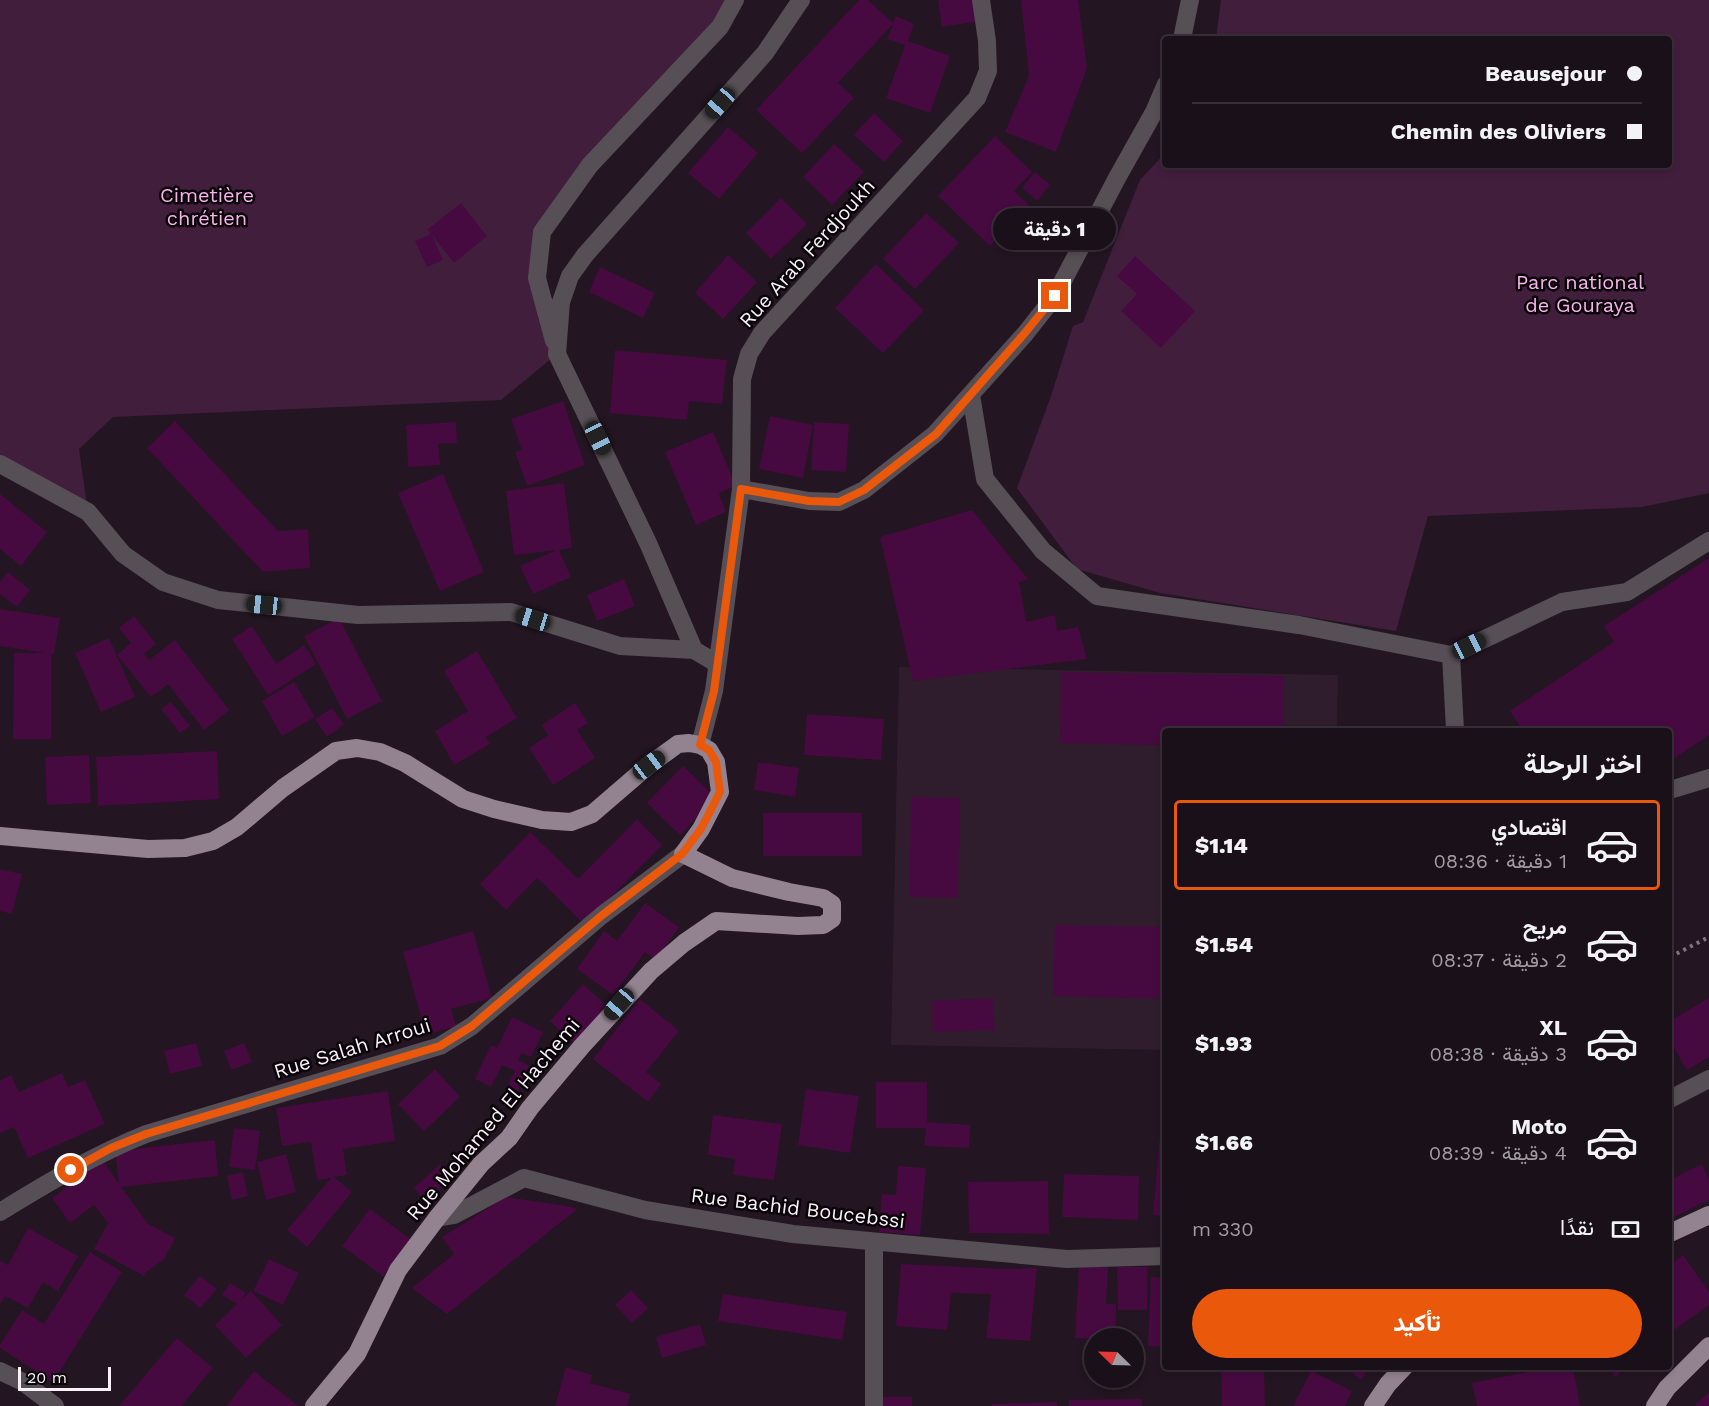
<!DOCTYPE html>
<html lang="ar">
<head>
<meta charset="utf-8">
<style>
  :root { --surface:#1a1019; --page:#271e26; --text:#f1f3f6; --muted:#9f9da2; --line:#383038; --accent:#ea580c }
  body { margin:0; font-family:"Work Sans",Vazirmatn,sans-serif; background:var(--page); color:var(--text); direction:rtl; height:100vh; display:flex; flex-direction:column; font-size:22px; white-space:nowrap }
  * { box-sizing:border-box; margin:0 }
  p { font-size:20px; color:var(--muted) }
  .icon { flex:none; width:33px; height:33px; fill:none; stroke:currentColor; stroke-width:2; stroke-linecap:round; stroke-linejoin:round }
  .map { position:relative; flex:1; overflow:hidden; direction:ltr }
  .details { position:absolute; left:1162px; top:728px; width:510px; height:642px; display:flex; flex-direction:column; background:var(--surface); border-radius:6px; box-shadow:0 3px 9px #0003,0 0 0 2px var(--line); direction:rtl }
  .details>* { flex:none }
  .banner { position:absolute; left:1162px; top:36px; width:510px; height:132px; border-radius:6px; box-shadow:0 3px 9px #0003,0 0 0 2px var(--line); direction:rtl; display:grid; align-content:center; height:132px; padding:0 30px; background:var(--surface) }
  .needle { width:39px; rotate:293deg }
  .fabs { position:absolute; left:1084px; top:1328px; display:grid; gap:12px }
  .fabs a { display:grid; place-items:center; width:60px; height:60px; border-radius:50%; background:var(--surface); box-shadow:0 3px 9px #0003,0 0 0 2px var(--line); font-size:30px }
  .scale { position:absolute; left:18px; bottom:15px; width:93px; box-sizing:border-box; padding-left:6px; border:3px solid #faf0f8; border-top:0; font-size:16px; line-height:21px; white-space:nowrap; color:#faf0f8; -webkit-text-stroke:4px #090408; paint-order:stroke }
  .end { position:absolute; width:27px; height:27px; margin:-14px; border:8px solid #ea580c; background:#fff; box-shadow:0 0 0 3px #fff }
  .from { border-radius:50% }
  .bubble { position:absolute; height:42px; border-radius:21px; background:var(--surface); box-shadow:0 3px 9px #0003,0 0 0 2px var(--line); font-size:20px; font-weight:800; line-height:42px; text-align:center; direction:rtl }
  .car { position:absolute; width:18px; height:36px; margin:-18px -9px; border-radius:8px; box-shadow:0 0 4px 2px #0007; background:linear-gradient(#222 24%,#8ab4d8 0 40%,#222 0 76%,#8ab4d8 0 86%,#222 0) }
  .banner b { display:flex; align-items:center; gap:21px; height:57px; font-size:22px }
  .banner b+b { border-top:2px solid var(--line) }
  .banner i { width:15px; height:15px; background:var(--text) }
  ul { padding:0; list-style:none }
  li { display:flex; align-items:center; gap:18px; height:90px; margin:0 12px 9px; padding:0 18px; border:3px solid transparent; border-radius:6px }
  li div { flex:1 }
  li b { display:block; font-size:22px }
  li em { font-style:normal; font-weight:800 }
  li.current { border-color:var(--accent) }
  li>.icon { width:54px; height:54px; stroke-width:1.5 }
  h2 { padding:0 30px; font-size:27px; line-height:72px }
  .pay { display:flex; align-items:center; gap:15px; height:66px; padding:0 30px; font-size:22px }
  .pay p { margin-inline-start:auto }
  .button { display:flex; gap:12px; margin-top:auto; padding:12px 30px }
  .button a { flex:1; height:69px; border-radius:36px; background:var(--accent); color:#fff; font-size:24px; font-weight:800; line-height:69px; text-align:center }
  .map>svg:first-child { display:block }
  .built { fill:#2f1c2c }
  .green { fill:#421e3d }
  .building { fill:#460a40 }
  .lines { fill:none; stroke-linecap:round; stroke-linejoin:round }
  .path { stroke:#81747f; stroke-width:4; stroke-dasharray:3 4.5; stroke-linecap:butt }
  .minor { stroke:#564f55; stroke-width:18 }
  .major { stroke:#938390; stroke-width:18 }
  .route { stroke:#ea580c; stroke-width:8 }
  .labels { text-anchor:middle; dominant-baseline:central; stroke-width:5; stroke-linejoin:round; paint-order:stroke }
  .park-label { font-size:20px; fill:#fab2ed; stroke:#090408 }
  .street-label { font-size:20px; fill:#faf0f8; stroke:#090408 }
</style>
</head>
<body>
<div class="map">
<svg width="1709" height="1406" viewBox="0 0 1709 1406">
  <rect width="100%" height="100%" fill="#231521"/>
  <path class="built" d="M899 667 1338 675 1337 730H1166L1165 1050 891 1045Z"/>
  <g class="green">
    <path d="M0 0H735L542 232 537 278 557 354 501 400 113 417 79 449 88 512 0 464Z"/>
    <path d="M1221 0H1709V493L1642 507 1428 516 1396 631 1160 593 1077 569 1017 488 1051 396 1073 326 1083 322 1140 180 1165 153 1166 165H1670V39H1216Z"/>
  </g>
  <g class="building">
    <path d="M859 0H868L893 23 896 16 914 24 908 41 950 56 930 113 886 98 905 45 887 39 893 24 838 83 854 98 802 153 756 110Z"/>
    <path d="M938 0H977L980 21 942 27Z"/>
    <path d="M1021 0H1078L1087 68 1056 152 1005 132 1029 76Z"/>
    <path d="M874 113 903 141 884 162 854 135Z"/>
    <path d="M728 127 758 153 719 199 688 173Z"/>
    <path d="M995 136 1032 172 1014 191 1029 205 990 246 938 196Z"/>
    <path d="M834 144 864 172 832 205 803 177Z"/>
    <path d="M1035 172 1050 185 1037 201 1022 188Z"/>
    <path d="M781 198 807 224 771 259 746 233Z"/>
    <path d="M461 203 487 236 454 263 432 235 443 260 427 267 415 241 431 234 427 230Z"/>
    <path d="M926 213 959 243 915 289 883 259Z"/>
    <path d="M728 255 757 282 723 319 695 293Z"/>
    <path d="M1135 256 1195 311 1161 348 1121 311 1137 294 1117 276Z"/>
    <path d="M876 264 924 310 883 353 835 308Z"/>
    <path d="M600 267 655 293 643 318 589 292Z"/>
    <path d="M615 350 727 360 722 404 689 401 687 420 610 413Z"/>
    <path d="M563 401 585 465 527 486 515 452 522 450 511 419Z"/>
    <path d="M770 416 813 425 803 478 759 469Z"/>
    <path d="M175 421 278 531 308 529 310 568 263 572 147 448Z"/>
    <path d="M456 422 457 443 438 444 440 465 408 467 406 425Z"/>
    <path d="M814 422 849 424 846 472 811 470Z"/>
    <path d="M713 432 736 486 719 493 726 512 696 525 665 452Z"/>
    <path d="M443 474 484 572 440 591 398 493Z"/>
    <path d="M564 483 572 548 559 550 571 577 533 594 520 566 557 550 514 555 506 491Z"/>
    <path d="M0 494 47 532 21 566 0 549Z"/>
    <path d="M972 510 1028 579 1019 582 1026 622 1055 615 1057 631 1078 627 1087 659 913 681 880 537Z"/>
    <path d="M1709 558V735L1670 761V730H1517L1521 728 1510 711 1614 642 1604 626Z"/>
    <path d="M8 572 30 590 17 607 0 594V582Z"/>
    <path d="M624 579 635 606 597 621 587 595Z"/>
    <path d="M0 609 60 618 54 654H51V739H13L14 653H45L0 646Z"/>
    <path d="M134 616 156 644 144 654 149 660 175 640 229 710 204 730 168 684 151 697 117 655 131 643 119 628Z"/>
    <path d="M339 618 382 701 347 719 304 636Z"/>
    <path d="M252 626 276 664 304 645 316 664 268 695 232 639Z"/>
    <path d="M109 638 135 697 101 712 75 653Z"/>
    <path d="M477 651 517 718 486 737 490 744 454 765 435 731 468 711 444 671Z"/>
    <path d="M1061 672 1284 676 1283 730H1166V745L1060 743Z"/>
    <path d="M294 682 315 717 282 736 262 701Z"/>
    <path d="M171 702 190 726 180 733 161 709Z"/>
    <path d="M575 703 588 723 577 730 595 758 553 785 529 748 548 735 542 725Z"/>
    <path d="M332 708 344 724 327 737 315 719Z"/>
    <path d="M807 714 884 719 881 760 804 755Z"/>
    <path d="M217 751 219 799 98 806 96 757Z"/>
    <path d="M89 755 91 803 47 805 45 757Z"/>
    <path d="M758 762 799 768 795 797 754 790Z"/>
    <path d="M683 766 716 798 680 835 647 803Z"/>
    <path d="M911 797 960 798 958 898 909 897Z"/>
    <rect x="763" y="813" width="99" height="43"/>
    <path d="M637 819 662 845 584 924 537 878 506 910 480 884 530 832 578 879Z"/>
    <path d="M0 869 22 874 12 914 0 911Z"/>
    <path d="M645 903 679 927 656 960 645 952 613 995 577 969 604 931 617 941Z"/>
    <path d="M1055 925 1166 927V999L1053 996Z"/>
    <path d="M473 931 492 998 451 1009 456 1026 426 1035 403 952Z"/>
    <path d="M583 984 607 1006 574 1043 550 1021Z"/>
    <path d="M993 998 995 1030 933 1032 932 1001Z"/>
    <path d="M1709 998V1057L1687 1070 1670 1041V1021Z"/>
    <path d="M640 999 679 1031 646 1072 661 1084 648 1102 593 1059Z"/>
    <path d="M512 1017 543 1032 531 1057 522 1053 518 1060 530 1066 510 1106 500 1101 515 1071 502 1065 491 1087 475 1079 491 1045 497 1048Z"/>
    <path d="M196 1043 202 1066 170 1074 164 1051Z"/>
    <path d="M244 1043 252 1062 231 1070 224 1051Z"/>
    <path d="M435 1069 460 1097 424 1131 398 1104Z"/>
    <path d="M62 1073 68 1087 85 1080 105 1124 28 1158 14 1127 0 1133V1080L11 1075 19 1092Z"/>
    <path d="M876 1082H927V1122L970 1125 969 1148 924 1146 926 1128H876Z"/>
    <path d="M806 1089 859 1096 850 1153 798 1145Z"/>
    <path d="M388 1091 395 1141 343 1149 347 1175 334 1177 352 1192 307 1247 287 1230 331 1178 317 1180 311 1142 282 1146 276 1108Z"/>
    <path d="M1162 1109H1166V1216L1153 1215Z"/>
    <path d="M713 1115 782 1124 774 1180 733 1175 735 1159 708 1155Z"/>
    <path d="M234 1128 260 1131 255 1170 229 1167Z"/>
    <path d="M215 1140 218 1176 121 1187 148 1224 175 1238 164 1259 145 1273 144 1276 94 1249 108 1223 94 1205 70 1223 52 1198 103 1161 119 1184 115 1151Z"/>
    <path d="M286 1154 296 1192 266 1200 257 1162Z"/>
    <path d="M440 1164 452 1177 426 1202 414 1188Z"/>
    <path d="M1702 1164 1709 1179V1200L1670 1219V1180Z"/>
    <path d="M898 1166 926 1168 920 1235 879 1232 882 1194 896 1195Z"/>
    <path d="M243 1172 248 1196 232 1200 227 1176Z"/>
    <path d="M1064 1174 1139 1176 1138 1220 1062 1217Z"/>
    <path d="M1048 1181 1049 1234 969 1233 968 1182Z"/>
    <path d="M506 1197 567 1206 577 1209 447 1314 412 1288 454 1254 442 1237Z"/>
    <path d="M370 1209 410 1239 383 1276 342 1246Z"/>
    <path d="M28 1228 78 1256 58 1291 43 1282 28 1308 5 1296 0 1305V1261L8 1265Z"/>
    <path d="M90 1252 122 1272 53 1382 0 1348V1345L22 1310 44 1324Z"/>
    <path d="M1683 1255 1709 1292V1305L1670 1333V1265Z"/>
    <path d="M269 1259 299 1273 283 1305 253 1291Z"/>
    <path d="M901 1264 1006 1269 1037 1268 1030 1341 986 1338 991 1294 951 1293 947 1330 896 1326Z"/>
    <path d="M1079 1266 1108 1267 1106 1304H1116L1115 1338H1075Z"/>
    <path d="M1117 1267H1147V1310H1118Z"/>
    <path d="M200 1276 217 1289 200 1308 184 1295Z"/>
    <path d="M1151 1277 1166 1278V1347L1148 1346Z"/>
    <path d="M230 1283 246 1293 240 1301 251 1291 282 1325 246 1358 215 1325 237 1304 222 1295Z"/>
    <path d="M631 1290 648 1308 632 1323 615 1305Z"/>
    <path d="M723 1294 847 1312 842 1340 718 1321Z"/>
    <path d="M700 1324 706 1345 662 1358 656 1337Z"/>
    <path d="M177 1338 213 1368 181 1406H119Z"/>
    <path d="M1343 1366H1370L1361 1380Z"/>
    <path d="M1558 1366H1573L1580 1406H1477L1472 1383Z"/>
    <path d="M1608 1366H1629L1615 1377Z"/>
    <path d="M566 1367 592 1375 590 1383 630 1394 627 1406H555Z"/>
    <path d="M1264 1367 1265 1406H1222L1221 1368Z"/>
    <path d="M254 1371 298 1406H226Z"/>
    <path d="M1311 1371 1352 1391 1345 1406H1293Z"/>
    <path d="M1709 1392V1406H1696V1404Z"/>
    <rect x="881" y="1397" width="31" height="9"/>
    <path d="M1142 1399V1406H1069V1400Z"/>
    <path d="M1057 1402V1406H992V1404Z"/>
  </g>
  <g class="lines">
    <path class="path" d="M1670 957 1709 937"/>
    <g class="minor">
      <path d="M1182 39 1190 0"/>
      <path d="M554 341 537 278 542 232 590 165 720 27 735 0"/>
      <path d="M971 395 985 479 1043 551 1097 596 1299 625 1451 655 1562 602 1627 592 1709 541"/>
      <path d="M0 464 88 512 123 554 163 582 218 600 358 615 511 612 620 646 694 650"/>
      <path d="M741 489 809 501 839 502 864 490 935 434 1025 334 1055 296 1117 178 1154 112 1166 84"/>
      <path d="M1451 655 1455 730"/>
      <path d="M716 663 694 650 648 543 557 354 561 302 570 276 585 255 765 53 801 0"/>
      <path d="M700 745 714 691 741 489 742 379 749 354 762 333 783 310 977 98 988 71 987 41 981 0"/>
      <path d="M1670 790 1709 778"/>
      <path d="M1670 1099 1709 1079"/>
      <path d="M0 1212C47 1183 94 1155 146 1134L440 1046 472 1026 601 916 683 854"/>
      <path d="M437 1218 454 1215 524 1178 645 1210 793 1234 1067 1259 1166 1256"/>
      <path d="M0 1371 23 1382 55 1406"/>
      <path d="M874 1406V1242"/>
    </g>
    <g class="major">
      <path d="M0 836 148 849 185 848 213 841 237 827 283 788 336 751 357 748 380 752 405 763 463 799 494 809 542 820 571 822 592 814 649 765 678 744 689 743 700 745 709 750 716 762 720 792 701 829 683 854 732 878 789 892 823 898 832 904V919L823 925 798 926 716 921 684 943 651 971 582 1046 530 1108 509 1138 481 1164 437 1218 398 1270 357 1354 314 1406"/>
      <path d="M1670 1233 1709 1215"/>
      <path d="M1373 1406 1388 1384 1405 1366"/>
      <path d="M1655 1406 1667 1388 1709 1346"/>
    </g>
  </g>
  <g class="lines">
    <path class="route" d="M71 1170 111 1148 146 1134 440 1046 472 1026 601 916 682 854 701 829 720 792 716 762 709 750 700 745 714 691 741 489 809 501 839 502 864 490 936 434 1024 334 1055 296"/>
  </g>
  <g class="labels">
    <g class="park-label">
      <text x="207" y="195">Cimetière<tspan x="207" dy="23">chrétien</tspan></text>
      <text x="1580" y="282">Parc national<tspan x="1580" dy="23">de Gouraya</tspan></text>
    </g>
    <g class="street-label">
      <text transform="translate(807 253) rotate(-48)">Rue Arab Ferdjoukh</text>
      <text transform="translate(352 1048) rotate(-17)">Rue Salah Arroui</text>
      <text transform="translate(493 1119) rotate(-50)">Rue Mohamed El Hachemi</text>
      <text transform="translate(798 1208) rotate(7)">Rue Bachid Boucebssi</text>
    </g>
  </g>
</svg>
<div class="fabs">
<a><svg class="needle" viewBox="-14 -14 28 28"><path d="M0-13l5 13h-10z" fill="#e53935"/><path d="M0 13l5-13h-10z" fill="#9f9da2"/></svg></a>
</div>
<div class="scale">20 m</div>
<i class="end from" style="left:71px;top:1170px"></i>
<i class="end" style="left:1055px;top:296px"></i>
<div class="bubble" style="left:993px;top:208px;width:123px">1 دقيقة</div>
<i class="car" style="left:720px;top:103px;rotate:222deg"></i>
<i class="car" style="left:598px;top:438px;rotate:154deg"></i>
<i class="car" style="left:264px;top:605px;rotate:276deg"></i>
<i class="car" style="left:533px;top:619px;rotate:287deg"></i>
<i class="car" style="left:1469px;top:646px;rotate:64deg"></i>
<i class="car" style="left:649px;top:765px;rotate:53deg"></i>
<i class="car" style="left:619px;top:1004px;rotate:221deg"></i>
<div class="banner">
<b><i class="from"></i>Beausejour</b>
<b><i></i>Chemin des Oliviers</b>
</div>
<section class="details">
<h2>اختر الرحلة</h2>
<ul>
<li class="current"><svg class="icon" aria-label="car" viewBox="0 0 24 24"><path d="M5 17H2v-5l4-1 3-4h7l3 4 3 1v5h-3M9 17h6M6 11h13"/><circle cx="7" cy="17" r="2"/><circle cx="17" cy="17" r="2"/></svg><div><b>اقتصادي</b><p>1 دقيقة · 08:36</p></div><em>$1.14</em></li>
<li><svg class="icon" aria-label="car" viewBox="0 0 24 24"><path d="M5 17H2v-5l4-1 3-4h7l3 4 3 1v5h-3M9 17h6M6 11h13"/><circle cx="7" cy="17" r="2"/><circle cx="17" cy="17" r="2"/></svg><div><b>مريح</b><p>2 دقيقة · 08:37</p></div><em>$1.54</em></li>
<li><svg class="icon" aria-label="car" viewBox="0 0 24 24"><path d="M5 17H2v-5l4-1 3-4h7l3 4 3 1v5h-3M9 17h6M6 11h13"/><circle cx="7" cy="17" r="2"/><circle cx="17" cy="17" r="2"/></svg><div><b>XL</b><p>3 دقيقة · 08:38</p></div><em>$1.93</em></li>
<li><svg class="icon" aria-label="car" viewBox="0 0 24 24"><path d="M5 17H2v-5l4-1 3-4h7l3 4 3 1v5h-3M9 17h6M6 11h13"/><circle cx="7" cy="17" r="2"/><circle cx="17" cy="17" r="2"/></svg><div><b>Moto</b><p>4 دقيقة · 08:39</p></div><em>$1.66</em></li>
</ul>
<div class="pay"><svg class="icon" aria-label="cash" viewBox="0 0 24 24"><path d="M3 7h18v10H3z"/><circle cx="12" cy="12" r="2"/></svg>نقدًا<p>330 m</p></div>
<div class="button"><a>تأكيد</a></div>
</section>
</div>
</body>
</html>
